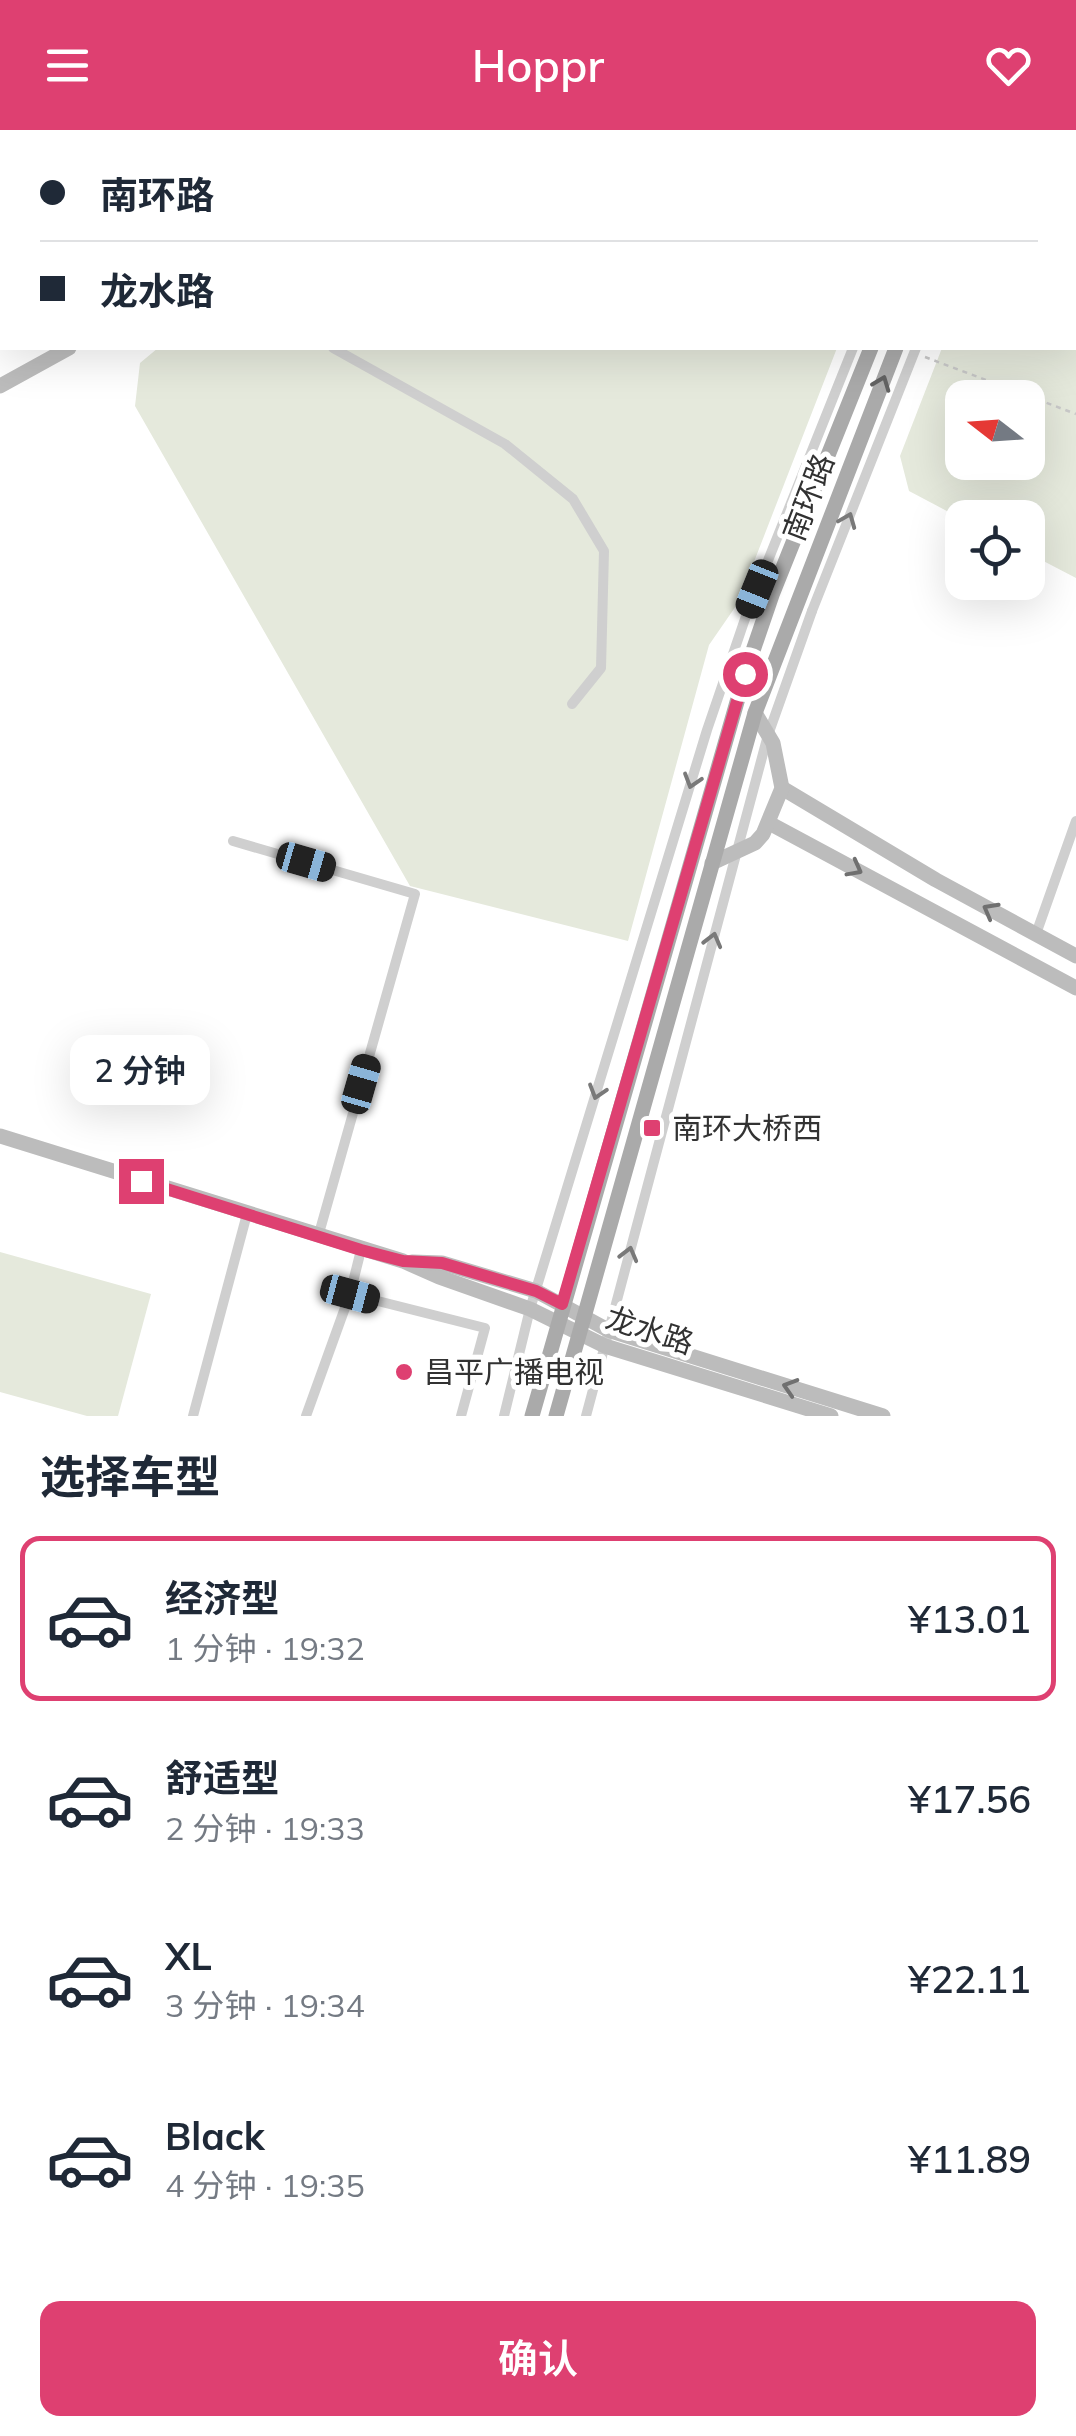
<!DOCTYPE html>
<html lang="zh">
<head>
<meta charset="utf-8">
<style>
  :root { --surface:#fff; --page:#f2f2f3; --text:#1f2937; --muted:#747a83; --line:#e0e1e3; --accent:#de4071 }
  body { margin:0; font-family:Mulish,"Noto Sans SC",sans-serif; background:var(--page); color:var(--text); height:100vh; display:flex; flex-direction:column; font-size:38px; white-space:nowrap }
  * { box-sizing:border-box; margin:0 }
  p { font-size:32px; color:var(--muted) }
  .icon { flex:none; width:55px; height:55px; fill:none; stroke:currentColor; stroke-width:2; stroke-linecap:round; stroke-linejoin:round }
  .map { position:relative; height:1286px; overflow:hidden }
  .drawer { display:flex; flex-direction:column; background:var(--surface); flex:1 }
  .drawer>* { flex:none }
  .hud { position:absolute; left:0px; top:0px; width:1078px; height:220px; box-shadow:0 10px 40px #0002; display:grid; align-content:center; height:220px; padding:0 40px; background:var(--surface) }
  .needle { width:65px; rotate:287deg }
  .controls { position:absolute; left:945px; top:250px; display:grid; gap:20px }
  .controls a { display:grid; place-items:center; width:100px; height:100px; border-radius:20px; background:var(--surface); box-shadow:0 10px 40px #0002; font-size:50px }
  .end { position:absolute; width:45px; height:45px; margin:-22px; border:12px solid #de4071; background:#fff; box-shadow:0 0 0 5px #fff }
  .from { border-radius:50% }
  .bubble { position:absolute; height:70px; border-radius:20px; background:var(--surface); box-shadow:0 10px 40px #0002; font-size:32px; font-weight:600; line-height:70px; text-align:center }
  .car { position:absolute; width:30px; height:60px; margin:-30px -15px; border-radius:12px; box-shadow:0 0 8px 2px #0007; background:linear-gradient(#222 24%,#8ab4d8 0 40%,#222 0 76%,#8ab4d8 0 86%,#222 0) }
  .hud b { display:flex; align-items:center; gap:35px; height:95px; font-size:38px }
  .hud b+b { border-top:2px solid var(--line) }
  .hud i { width:25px; height:25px; background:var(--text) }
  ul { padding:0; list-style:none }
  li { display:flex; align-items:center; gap:30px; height:165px; margin:0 20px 15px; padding:0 20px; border:5px solid transparent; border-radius:20px }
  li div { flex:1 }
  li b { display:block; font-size:38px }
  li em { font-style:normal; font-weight:600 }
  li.selected { border-color:var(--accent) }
  li>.icon { width:90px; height:90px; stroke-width:1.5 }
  h2 { padding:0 40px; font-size:45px; line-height:120px }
  .action { display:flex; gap:20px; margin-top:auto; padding:20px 40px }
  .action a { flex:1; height:115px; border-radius:20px; background:var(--accent); color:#fff; font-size:40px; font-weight:600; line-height:115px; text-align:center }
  header { display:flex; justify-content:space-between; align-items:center; height:130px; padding:0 40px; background:var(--accent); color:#fff; font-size:45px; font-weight:600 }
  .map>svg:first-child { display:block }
  .green { fill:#e5e9dc; fill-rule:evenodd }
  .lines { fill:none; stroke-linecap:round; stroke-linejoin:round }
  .path { stroke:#c9c9c9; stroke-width:2.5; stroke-dasharray:5 5; stroke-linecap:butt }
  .lane { stroke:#cfcfcf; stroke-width:5 }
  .street { stroke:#cfcfcf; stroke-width:10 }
  .secondary { stroke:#bcbcbc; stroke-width:15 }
  .primary { stroke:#aaa; stroke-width:15 }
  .street-bridge { stroke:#cfcfcf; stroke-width:10 }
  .oneway { stroke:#626262 }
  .oneway2 { stroke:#797979 }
  .oneway3 { stroke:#707070 }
  .route { stroke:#de4071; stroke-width:12 }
  .poi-dot { fill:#de4071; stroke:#fff; stroke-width:4 }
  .labels { text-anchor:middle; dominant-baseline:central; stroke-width:10; stroke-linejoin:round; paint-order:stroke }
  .street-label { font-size:30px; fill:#323232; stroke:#fff }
  .poi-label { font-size:30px; fill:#323232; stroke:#fff; text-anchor:start }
</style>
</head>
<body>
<header><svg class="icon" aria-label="menu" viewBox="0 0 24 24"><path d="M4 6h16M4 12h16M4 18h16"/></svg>Hoppr<svg class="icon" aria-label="heart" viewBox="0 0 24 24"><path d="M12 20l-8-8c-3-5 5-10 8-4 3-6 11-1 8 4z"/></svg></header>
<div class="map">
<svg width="1076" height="1286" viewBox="0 0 1076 1286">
  <rect width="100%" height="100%" fill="#fff"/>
  <g class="green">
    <path d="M317 0H922L921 2Z"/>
    <path d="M1025 0H1076V448L1028 423V388L962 389 909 361 900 326 942 218H1075V2H1024ZM962 268H1028V332H962Z"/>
    <path d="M158 218H837L738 473 709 515 628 811 410 756 135 276 140 233Z"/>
    <path d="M0 1122 151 1164 118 1286H87L0 1262Z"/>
  </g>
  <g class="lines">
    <g class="path">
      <path d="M406 0 411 2"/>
      <path d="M925 227 1076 284"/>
    </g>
    <path class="lane" d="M586 0 589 2"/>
    <g class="street">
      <path d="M938 2 939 0"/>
      <path d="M1000 2 1001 0"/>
      <path d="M0 123 2 125"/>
      <path d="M333 218 505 314 573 369 604 421 601 538 572 574"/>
      <path d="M233 711 415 764 318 1107"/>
      <path d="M1036 804 1076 691"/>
      <path d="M350 1164 485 1198 461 1286"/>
      <path d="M193 1286 247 1084"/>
      <path d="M306 1286 350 1164 361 1120"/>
      <path d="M504 1286 530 1179 707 600 747 483 853 218"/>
      <path d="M586 1286 768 605 812 481"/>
    </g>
    <g class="secondary">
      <path d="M269 0 272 2"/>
      <path d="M323 2 326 0"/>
      <path d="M0 256 69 218"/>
      <path d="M782 658 936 750 1076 826"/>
      <path d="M769 693 1076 858"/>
      <path d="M712 733 755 713 763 704 782 658 773 613 755 583"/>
      <path d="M0 1006 403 1131 439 1147 530 1179 605 1216 831 1286"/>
      <path d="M412 1132 442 1133 536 1161 608 1200 883 1286"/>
    </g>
    <g class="primary">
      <path d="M956 2 957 0"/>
      <path d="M981 2 982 0"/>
      <path d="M532 1286 745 544 772 465 871 218"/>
      <path d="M556 1286 755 583 896 218"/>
    </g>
    <path class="street-bridge" d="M812 481 916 218"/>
  </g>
  <defs><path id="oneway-chevron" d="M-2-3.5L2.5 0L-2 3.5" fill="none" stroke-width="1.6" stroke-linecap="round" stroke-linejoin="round" transform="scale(2.5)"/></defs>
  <use class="oneway" href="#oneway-chevron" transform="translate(882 253) rotate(-69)"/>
  <g class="oneway2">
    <use href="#oneway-chevron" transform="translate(848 390) rotate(-68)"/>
    <use href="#oneway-chevron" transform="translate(692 651) rotate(107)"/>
    <use href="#oneway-chevron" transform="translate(713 810) rotate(-75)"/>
    <use href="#oneway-chevron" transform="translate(597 962) rotate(107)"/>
    <use href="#oneway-chevron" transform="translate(629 1124) rotate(-75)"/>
  </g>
  <g class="oneway3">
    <use href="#oneway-chevron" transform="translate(855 739) rotate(28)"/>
    <use href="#oneway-chevron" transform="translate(990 780) rotate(-151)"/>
    <use href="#oneway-chevron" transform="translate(790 1257) rotate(-163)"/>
  </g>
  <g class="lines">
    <path class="route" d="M141 1051 361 1120 403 1131 442 1133 536 1161 562 1174 745 544"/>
  </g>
  <g class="poi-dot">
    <rect x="642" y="988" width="20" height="20" rx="5"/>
    <circle cx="404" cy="1242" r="10"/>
  </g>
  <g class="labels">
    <g class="street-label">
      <text transform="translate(808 367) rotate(-69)">南环路</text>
      <text transform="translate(650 1200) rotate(18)">龙水路</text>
    </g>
    <g class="poi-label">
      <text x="672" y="998">南环大桥西</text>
      <text x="424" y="1242">昌平广播电视</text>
    </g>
  </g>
</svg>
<div class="controls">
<a><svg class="needle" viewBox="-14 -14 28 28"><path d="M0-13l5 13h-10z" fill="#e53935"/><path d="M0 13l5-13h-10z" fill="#747a83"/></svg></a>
<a><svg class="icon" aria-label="locate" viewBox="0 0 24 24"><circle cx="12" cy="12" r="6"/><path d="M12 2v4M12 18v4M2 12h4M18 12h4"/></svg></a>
</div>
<i class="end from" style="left:745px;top:544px"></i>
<i class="end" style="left:141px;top:1051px"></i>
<div class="bubble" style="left:70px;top:905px;width:140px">2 分钟</div>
<i class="car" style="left:757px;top:459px;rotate:202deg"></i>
<i class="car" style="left:306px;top:732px;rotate:106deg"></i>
<i class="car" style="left:361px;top:954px;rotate:16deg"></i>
<i class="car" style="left:350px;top:1164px;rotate:105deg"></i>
<div class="hud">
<b><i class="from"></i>南环路</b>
<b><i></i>龙水路</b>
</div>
</div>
<section class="drawer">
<h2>选择车型</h2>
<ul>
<li class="selected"><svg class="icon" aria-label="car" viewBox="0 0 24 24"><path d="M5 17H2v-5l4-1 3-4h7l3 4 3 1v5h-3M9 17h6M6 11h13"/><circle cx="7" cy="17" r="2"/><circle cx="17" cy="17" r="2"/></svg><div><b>经济型</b><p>1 分钟 · 19:32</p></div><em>¥13.01</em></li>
<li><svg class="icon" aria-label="car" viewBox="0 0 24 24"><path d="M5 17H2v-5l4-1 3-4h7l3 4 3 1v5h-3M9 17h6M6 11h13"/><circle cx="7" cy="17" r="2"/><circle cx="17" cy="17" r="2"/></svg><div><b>舒适型</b><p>2 分钟 · 19:33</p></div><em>¥17.56</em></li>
<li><svg class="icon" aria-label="car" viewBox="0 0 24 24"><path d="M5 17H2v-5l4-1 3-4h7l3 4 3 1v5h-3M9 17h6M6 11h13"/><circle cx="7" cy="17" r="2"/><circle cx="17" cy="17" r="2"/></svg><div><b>XL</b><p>3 分钟 · 19:34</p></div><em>¥22.11</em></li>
<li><svg class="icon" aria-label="car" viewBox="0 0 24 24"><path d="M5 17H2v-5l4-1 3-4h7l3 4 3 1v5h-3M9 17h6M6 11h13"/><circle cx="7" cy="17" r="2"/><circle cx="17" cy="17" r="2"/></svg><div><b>Black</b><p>4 分钟 · 19:35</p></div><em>¥11.89</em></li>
</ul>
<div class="action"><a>确认</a></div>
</section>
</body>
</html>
